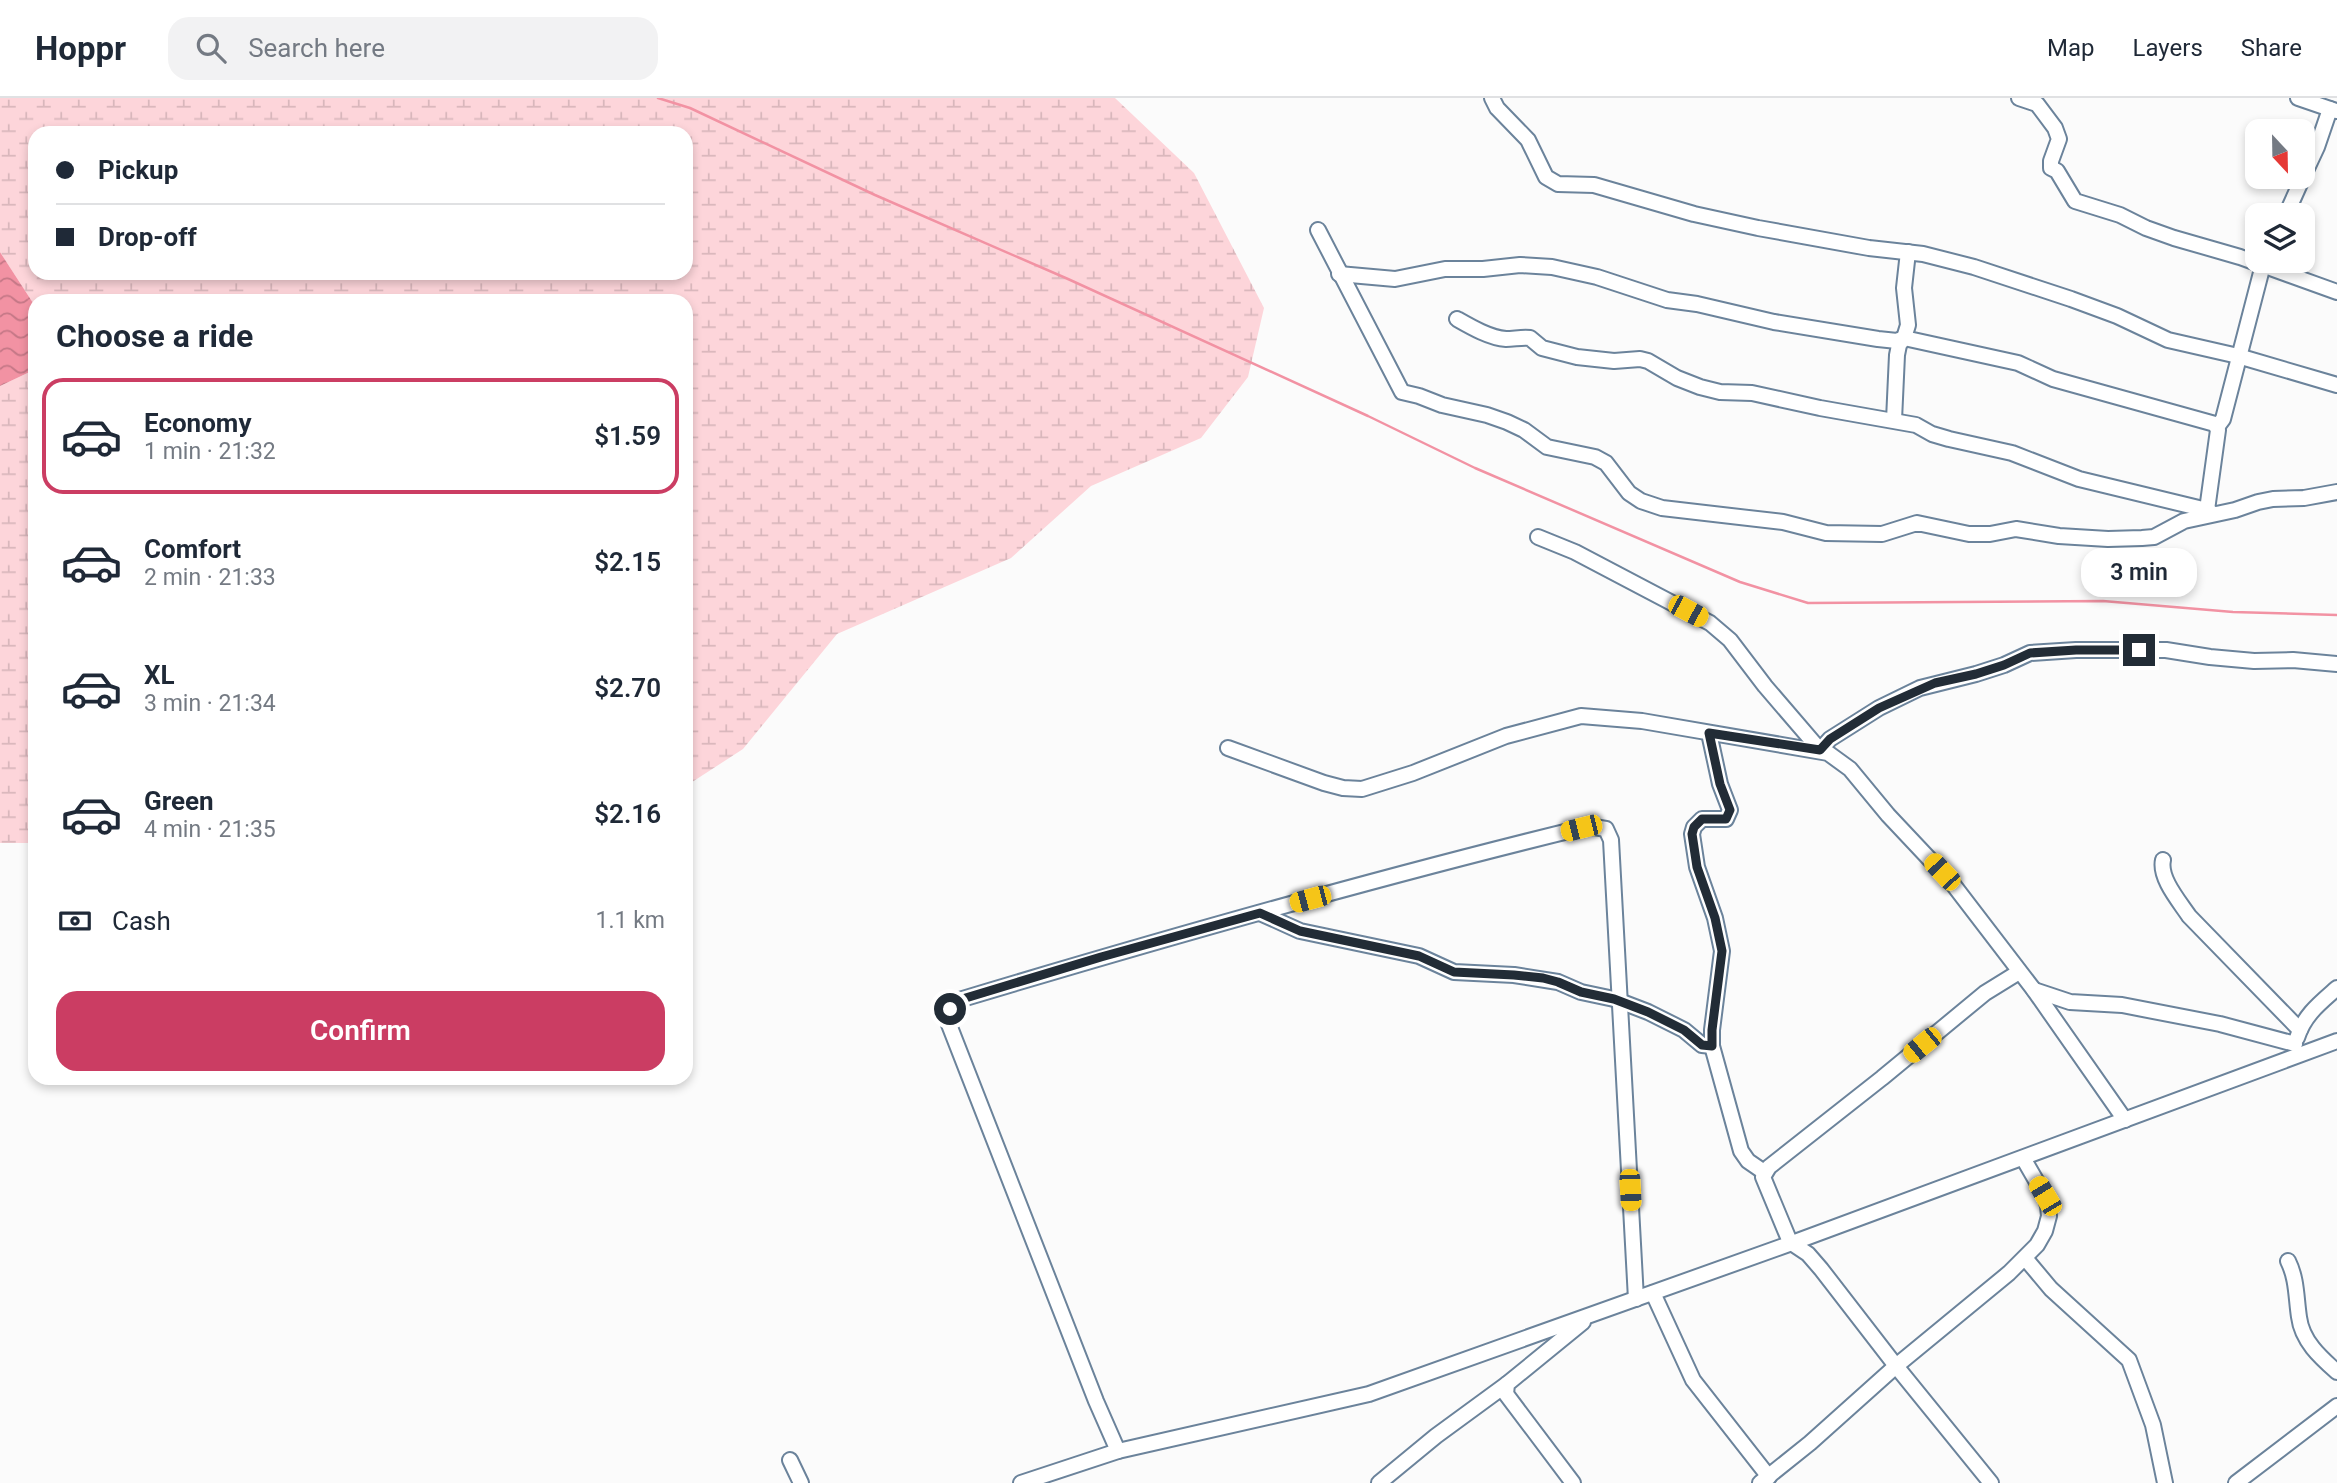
<!DOCTYPE html>
<html lang="en">
<head>
<meta charset="utf-8">
<style>
  :root { --surface:#fff; --page:#f2f2f3; --text:#1f2937; --muted:#747a83; --line:#e0e1e3; --accent:#cb3d63 }
  body { margin:0; font-family:Roboto,sans-serif; background:var(--page); color:var(--text); height:100vh; display:flex; flex-direction:column; font-size:26px; white-space:nowrap }
  * { box-sizing:border-box; margin:0 }
  p { font-size:23px; color:var(--muted) }
  .icon { flex:none; width:38px; height:38px; fill:none; stroke:currentColor; stroke-width:2; stroke-linecap:round; stroke-linejoin:round }
  .map { position:relative; flex:1; overflow:hidden }
  .side { position:absolute; left:28px; top:196px; width:665px; height:791px; display:flex; flex-direction:column; background:var(--surface); border-radius:21px; box-shadow:0 4px 10px #0003 }
  .side>* { flex:none }
  .guide { position:absolute; left:28px; top:28px; width:665px; height:154px; border-radius:21px; box-shadow:0 4px 10px #0003; display:grid; align-content:center; height:154px; padding:0 28px; background:var(--surface) }
  .needle { width:46px; rotate:158deg }
  .buttons { position:absolute; left:2245px; top:21px; display:grid; gap:14px }
  .buttons a { display:grid; place-items:center; width:70px; height:70px; border-radius:14px; background:var(--surface); box-shadow:0 4px 10px #0003; font-size:35px }
  .end { position:absolute; width:32px; height:32px; margin:-16px; border:9px solid #222c36; background:#fff; box-shadow:0 0 0 4px #fff }
  .from { border-radius:50% }
  .bubble { position:absolute; height:49px; border-radius:21px; background:var(--surface); box-shadow:0 4px 10px #0003; font-size:23px; font-weight:600; line-height:49px; text-align:center }
  .car { position:absolute; width:21px; height:42px; margin:-21px -10px; border-radius:9px; box-shadow:0 0 5px 2px #0007; background:linear-gradient(#f5c518 24%,#345 0 40%,#f5c518 0 76%,#345 0 86%,#f5c518 0) }
  .guide b { display:flex; align-items:center; gap:24px; height:66px; font-size:26px }
  .guide b+b { border-top:2px solid var(--line) }
  .guide i { width:18px; height:18px; background:var(--text) }
  ul { padding:0; list-style:none }
  li { display:flex; align-items:center; gap:21px; height:116px; margin:0 14px 10px; padding:0 14px; border:4px solid transparent; border-radius:21px }
  li div { flex:1 }
  li b { display:block; font-size:26px }
  li em { font-style:normal; font-weight:600 }
  li.current { border-color:var(--accent) }
  li>.icon { width:63px; height:63px; stroke-width:1.5 }
  h2 { padding:0 28px; font-size:32px; line-height:84px }
  .pay { display:flex; align-items:center; gap:18px; height:77px; padding:0 28px; font-size:26px }
  .pay p { margin-inline-start:auto }
  .action { display:flex; gap:14px; margin-top:auto; padding:14px 28px }
  .action a { flex:1; height:80px; border-radius:21px; background:var(--accent); color:#fff; font-size:28px; font-weight:600; line-height:80px; text-align:center }
  header { display:flex; align-items:center; gap:42px; box-sizing:border-box; height:98px; padding:0 35px; background:var(--surface); border-bottom:2px solid var(--line) }
  header strong { font-size:33px }
  nav { display:flex; gap:38px; margin-inline-start:auto; font-size:24px }
  .search { width:490px; height:63px; background:var(--page); display:flex; align-items:center; gap:18px; box-sizing:border-box; padding:0 24px; border-radius:21px; color:var(--muted); font-size:26px }
  .map>svg:first-child { display:block }
  .wetland { fill:url(#wetland-marsh); fill-rule:evenodd }
  .water { fill:url(#water-waves) }
  .lines { fill:none; stroke-linecap:round; stroke-linejoin:round }
  .stream { stroke:#f292a3; stroke-width:2.5 }
  .minor-casing { stroke:#6b839b; stroke-width:18 }
  .minor { stroke:#fff; stroke-width:14 }
  .route { stroke:#222c36; stroke-width:9 }
</style>
</head>
<body>
<header>
<strong>Hoppr</strong>
<div class="search"><svg class="icon" aria-label="search" viewBox="0 0 24 24"><circle cx="10" cy="10" r="6"/><path d="M15 15l6 6"/></svg>Search here</div>
<nav><a>Map</a><a>Layers</a><a>Share</a></nav>
</header>
<div class="map">
<svg width="2337" height="1385" viewBox="0 0 2337 1385">
  <defs>
    <pattern id="wetland-marsh" width="20" height="14" patternUnits="userSpaceOnUse" patternTransform="scale(1.75)"><rect width="20" height="14" fill="#fdd5da"/><path d="M1 5h8M5 5V1M11 12h8M15 12V8" fill="none" stroke="#d9b7bc"/></pattern>
    <pattern id="water-waves" width="16" height="10" patternUnits="userSpaceOnUse" patternTransform="scale(1.75)"><rect width="16" height="10" fill="#f292a3"/><path d="M0 5q4-4 8 0t8 0" fill="none" stroke="#c47786"/></pattern>
  </defs>
  <rect width="100%" height="100%" fill="#fbfbfb"/>
  <g class="wetland">
    <path d="M0 0H1115L1194 75 1264 210 1248 279 1201 340 1091 388 1011 460 837 536 743 651 686 688V203H35V208L0 154ZM35 35H686V175H35Z"/>
    <path d="M35 263V745H0V288L34 272Z"/>
  </g>
  <path class="water" d="M0 154 35 208 34 272 0 288Z"/>
  <g class="lines">
    <path class="stream" d="M658 0 690 10 875 97 1068 181 1368 318 1475 370 1740 484 1808 505 2103 503 2233 514 2337 517"/>
    <g class="minor-casing">
      <g id="minor">
        <path d="M1492 0 1497 10 1528 42 1546 79 1558 86 1594 87 1694 116 1758 130 1869 150 1923 156 1974 169 2071 201 2117 218 2168 242 2238 258 2337 287"/>
        <path d="M2019 0 2037 6 2055 30 2059 41 2051 63V70L2057 73 2075 103 2120 117 2146 130 2174 140 2240 159 2337 194"/>
        <path d="M2298 0 2336 13"/>
        <path d="M2303 79 2317 49 2330 11"/>
        <path d="M2286 117 2303 79"/>
        <path d="M1318 132 1402 294 1419 298 1442 307 1487 317 1507 324 1524 332 1547 349 1595 359 1606 365 1629 395 1641 403 1662 410 1783 424 1826 435 1882 436 1917 425 1969 436H1990L2016 431 2059 438 2108 441 2142 440 2154 439 2184 423 2235 412 2258 404 2273 401 2304 400 2337 394"/>
        <path d="M1908 154 1904 190 1908 227 1904 240 2018 265 2053 281 2215 326 2218 332 2207 412"/>
        <path d="M1339 176 1395 181 1445 171H1483L1520 167 1552 169 1597 179 1667 202 1697 206 1774 224 1878 241 1897 243 1904 240"/>
        <path d="M1457 221C1471 229 1490 240 1506 241 1514 241 1522 239 1530 240L1542 250 1577 259 1614 263 1640 261 1648 263 1677 280 1700 289 1720 294 1752 295 1820 310 1916 327 1932 336 1949 341 2012 355 2079 381 2207 412 2212 415"/>
        <path d="M1894 322 1897 257 1899 247 1904 240"/>
        <path d="M2217 329 2223 321 2264 163"/>
        <path d="M1538 439 1575 454 1710 525 1730 542 1765 588 1820 652 1830 641 1879 610 1920 590 1976 576 2004 567 2030 555 2076 552H2166L2210 559 2254 563 2293 562 2337 566"/>
        <path d="M1709 635 1720 686 1730 712 1726 721H1702L1694 729 1692 736 1697 769 1715 820 1722 853 1712 932V948L1741 1053 1748 1063 1764 1074"/>
        <path d="M1228 650 1324 685 1343 690 1362 691 1413 675 1506 638 1581 618 1642 623 1828 655 1850 671 1888 717 1952 785 2034 892 2125 1022"/>
        <path d="M2163 762C2159 780 2179 803 2189 818L2300 932"/>
        <path d="M1260 815 1300 833 1419 858 1454 874 1514 877 1558 884 1581 894 1614 901 1648 914 1684 932 1702 947 1712 948"/>
        <path d="M2034 892 2070 904 2122 907 2220 926 2295 946"/>
        <path d="M2297 940C2304 917 2320 905 2337 890"/>
        <path d="M2025 1160 2051 1191 2129 1262 2153 1327 2165 1385"/>
        <path d="M2288 1163C2297 1181 2296 1199 2299 1219 2302 1243 2320 1259 2337 1274"/>
        <path d="M1653 1195 1693 1282 1769 1379"/>
        <path d="M1118 1353 1096 1303 948 924 950 911 959 902C1165 840 1372 781 1581 730L1594 729 1606 731 1611 742 1636 1201"/>
        <path d="M790 1362 801 1385"/>
        <path d="M1021 1385 1118 1353 1369 1296 1792 1145 2337 943"/>
        <path d="M1379 1385 1436 1338 1507 1286"/>
        <path d="M1573 1385 1506 1296 1507 1286 1583 1224"/>
        <path d="M1760 1385 1810 1345 1896 1268 2009 1175 2037 1147 2045 1133 2049 1118 2048 1108 2045 1098 2023 1060"/>
        <path d="M1991 1385 1896 1268 1821 1171 1808 1156 1790 1144 1763 1079 1769 1069 1882 980 1985 895 2019 874"/>
        <path d="M2236 1385 2337 1308"/>
      </g>
    </g>
    <use href="#minor" class="minor"/>
  </g>
  <g class="lines">
    <path class="route" d="M950 911 959 902 1101 859 1260 815 1300 833 1419 858 1454 874 1514 877 1543 880 1558 884 1581 894 1614 901 1648 914 1684 932 1702 947 1712 948V932L1722 853 1715 820 1697 769 1692 736 1694 729 1702 721H1726L1730 712 1720 686 1709 635 1820 652 1830 641 1879 610 1935 585 1976 576 2004 567 2030 555 2076 552H2139"/>
  </g>
</svg>
<div class="buttons">
<a><svg class="needle" viewBox="-14 -14 28 28"><path d="M0-13l5 13h-10z" fill="#e53935"/><path d="M0 13l5-13h-10z" fill="#747a83"/></svg></a>
<a><svg class="icon" aria-label="layers" viewBox="0 0 24 24"><path d="M12 4l9 5-9 5-9-5zM3 14l9 5 9-5"/></svg></a>
</div>
<i class="end from" style="left:950px;top:911px"></i>
<i class="end" style="left:2139px;top:552px"></i>
<div class="bubble" style="left:2081px;top:450px;width:116px">3 min</div>
<i class="car" style="left:1688px;top:513px;rotate:118deg"></i>
<i class="car" style="left:1581px;top:730px;rotate:256deg"></i>
<i class="car" style="left:1942px;top:774px;rotate:317deg"></i>
<i class="car" style="left:1310px;top:801px;rotate:255deg"></i>
<i class="car" style="left:1922px;top:947px;rotate:231deg"></i>
<i class="car" style="left:1630px;top:1092px;rotate:177deg"></i>
<i class="car" style="left:2045px;top:1098px;rotate:329deg"></i>
<div class="guide">
<b><i class="from"></i>Pickup</b>
<b><i></i>Drop-off</b>
</div>
<section class="side">
<h2>Choose a ride</h2>
<ul>
<li class="current"><svg class="icon" aria-label="car" viewBox="0 0 24 24"><path d="M5 17H2v-5l4-1 3-4h7l3 4 3 1v5h-3M9 17h6M6 11h13"/><circle cx="7" cy="17" r="2"/><circle cx="17" cy="17" r="2"/></svg><div><b>Economy</b><p>1 min · 21:32</p></div><em>$1.59</em></li>
<li><svg class="icon" aria-label="car" viewBox="0 0 24 24"><path d="M5 17H2v-5l4-1 3-4h7l3 4 3 1v5h-3M9 17h6M6 11h13"/><circle cx="7" cy="17" r="2"/><circle cx="17" cy="17" r="2"/></svg><div><b>Comfort</b><p>2 min · 21:33</p></div><em>$2.15</em></li>
<li><svg class="icon" aria-label="car" viewBox="0 0 24 24"><path d="M5 17H2v-5l4-1 3-4h7l3 4 3 1v5h-3M9 17h6M6 11h13"/><circle cx="7" cy="17" r="2"/><circle cx="17" cy="17" r="2"/></svg><div><b>XL</b><p>3 min · 21:34</p></div><em>$2.70</em></li>
<li><svg class="icon" aria-label="car" viewBox="0 0 24 24"><path d="M5 17H2v-5l4-1 3-4h7l3 4 3 1v5h-3M9 17h6M6 11h13"/><circle cx="7" cy="17" r="2"/><circle cx="17" cy="17" r="2"/></svg><div><b>Green</b><p>4 min · 21:35</p></div><em>$2.16</em></li>
</ul>
<div class="pay"><svg class="icon" aria-label="cash" viewBox="0 0 24 24"><path d="M3 7h18v10H3z"/><circle cx="12" cy="12" r="2"/></svg>Cash<p>1.1 km</p></div>
<div class="action"><a>Confirm</a></div>
</section>
</div>
</body>
</html>
